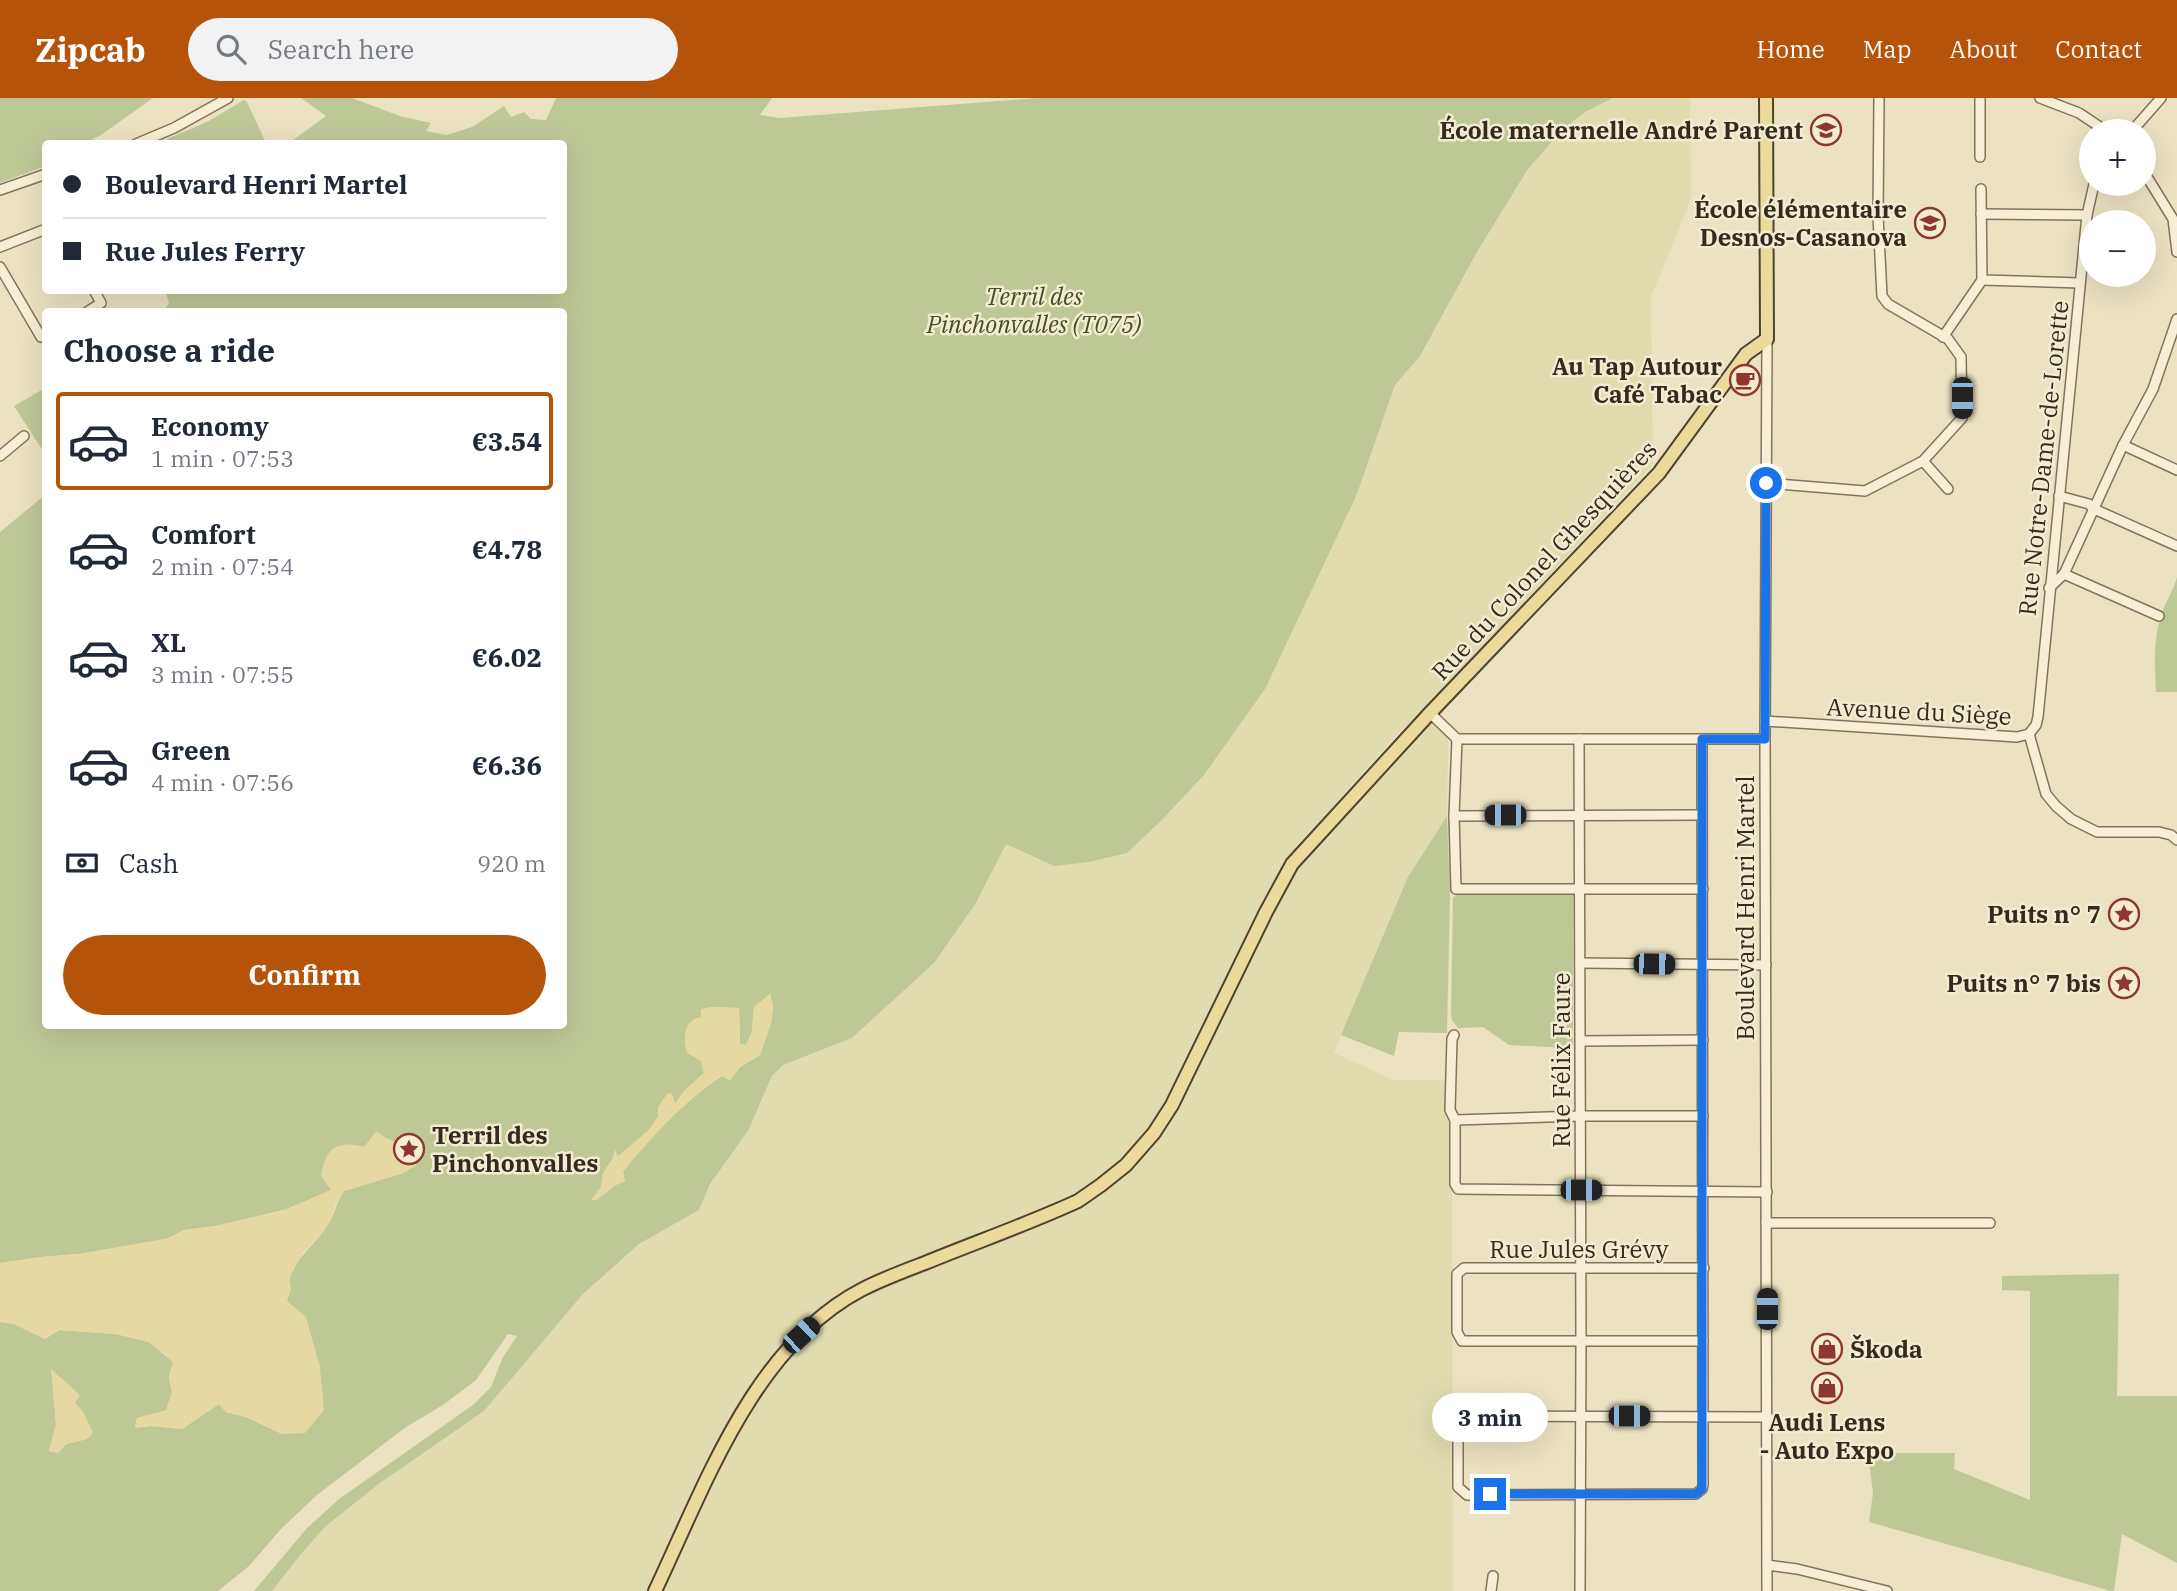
<!DOCTYPE html>
<html lang="en">
<head>
<meta charset="utf-8">
<style>
  :root { --surface:#fff; --page:#f2f2f3; --text:#1f2937; --muted:#747a83; --line:#e0e1e3; --accent:#b45309 }
  body { margin:0; font-family:"IBM Plex Serif",serif; background:var(--page); color:var(--text); height:100vh; display:flex; flex-direction:column; font-size:26px; white-space:nowrap }
  * { box-sizing:border-box; margin:0 }
  p { font-size:23px; color:var(--muted) }
  .icon { flex:none; width:38px; height:38px; fill:none; stroke:currentColor; stroke-width:2; stroke-linecap:round; stroke-linejoin:round }
  .map { position:relative; flex:1; overflow:hidden }
  .panel { position:absolute; left:42px; top:210px; width:525px; height:721px; display:flex; flex-direction:column; background:var(--surface); border-radius:7px; box-shadow:0 7px 28px #0002 }
  .panel>* { flex:none }
  .guide { position:absolute; left:42px; top:42px; width:525px; height:154px; border-radius:7px; box-shadow:0 7px 28px #0002; display:grid; align-content:center; height:154px; padding:0 21px; background:var(--surface) }
  .controls { position:absolute; left:2079px; top:21px; display:grid; gap:14px }
  .controls a { display:grid; place-items:center; width:77px; height:77px; border-radius:50%; background:var(--surface); box-shadow:0 7px 28px #0002; font-size:35px }
  .end { position:absolute; width:32px; height:32px; margin:-16px; border:9px solid #1a73e8; background:#fff; box-shadow:0 0 0 4px #fff }
  .from { border-radius:50% }
  .bubble { position:absolute; height:49px; border-radius:24px; background:var(--surface); box-shadow:0 7px 28px #0002; font-size:23px; font-weight:700; line-height:49px; text-align:center }
  .car { position:absolute; width:21px; height:42px; margin:-21px -10px; border-radius:9px; box-shadow:0 0 5px 2px #0007; background:linear-gradient(#222 24%,#8ab4d8 0 40%,#222 0 76%,#8ab4d8 0 86%,#222 0) }
  .guide b { display:flex; align-items:center; gap:24px; height:66px; font-size:26px }
  .guide b+b { border-top:2px solid var(--line) }
  .guide i { width:18px; height:18px; background:var(--text) }
  ul { padding:0; list-style:none }
  li { display:flex; align-items:center; gap:21px; height:98px; margin:0 14px 10px; padding:0 7px; border:4px solid transparent; border-radius:7px }
  li div { flex:1 }
  li b { display:block; font-size:26px }
  li em { font-style:normal; font-weight:700 }
  li.on { border-color:var(--accent) }
  li>.icon { width:63px; height:63px; stroke-width:1.5 }
  h2 { padding:0 21px; font-size:32px; line-height:84px }
  .pay { display:flex; align-items:center; gap:18px; height:77px; padding:0 21px; font-size:26px }
  .pay p { margin-inline-start:auto }
  .button { display:flex; gap:14px; margin-top:auto; padding:14px 21px }
  .button a { flex:1; height:80px; border-radius:42px; background:var(--accent); color:#fff; font-size:28px; font-weight:700; line-height:80px; text-align:center }
  header { display:flex; align-items:center; gap:42px; box-sizing:border-box; height:98px; padding:0 35px; background:var(--accent); color:#fff }
  header strong { font-size:33px }
  nav { display:flex; gap:38px; margin-inline-start:auto; font-size:24px }
  .search { width:490px; height:63px; background:var(--page); display:flex; align-items:center; gap:18px; box-sizing:border-box; padding:0 24px; border-radius:38px; color:var(--muted); font-size:26px }
  .map>svg:first-child { display:block }
  .farmland { fill:#e0dcb0 }
  .green { fill:#bec897; fill-rule:evenodd }
  .sand { fill:#e5d8a1 }
  .lines { fill:none; stroke-linecap:round; stroke-linejoin:round }
  .minor-casing { stroke:#83735b; stroke-width:12 }
  .major-casing { stroke:#51422f; stroke-width:16 }
  .minor { stroke:#f6efd5; stroke-width:9 }
  .major { stroke:#ecd99c; stroke-width:12 }
  .route { stroke:#1a73e8; stroke-width:9 }
  .labels { text-anchor:middle; dominant-baseline:central; stroke-width:5; stroke-linejoin:round; paint-order:stroke }
  .poi-label { font-size:24px; font-weight:bold; fill:#342a1e; stroke:#f3ecd1; text-anchor:end }
  .park-label { font-size:24px; font-style:italic; fill:#424f26; stroke:#f3ecd1 }
  .street-label { font-size:24px; fill:#342a1e; stroke:#f3ecd1 }
</style>
</head>
<body>
<header>
<strong>Zipcab</strong>
<div class="search"><svg class="icon" aria-label="search" viewBox="0 0 24 24"><circle cx="10" cy="10" r="6"/><path d="M15 15l6 6"/></svg>Search here</div>
<nav><a>Home</a><a>Map</a><a>About</a><a>Contact</a></nav>
</header>
<div class="map">
<svg width="2177" height="1493" viewBox="0 0 2177 1493">
  <rect width="100%" height="100%" fill="#ebe2c2"/>
  <g class="farmland">
    <path d="M1613 0H1690L1691 101 1651 199 1653 366 1424 612 1396 637 1286 762 1260 811 1166 1004 1137 1047 1122 1063 1098 1082 1074 1097 1056 1106 876 1178 843 1195 813 1218 777 1255 746 1295 717 1346 648 1493H272L301 1456 326 1428 380 1385 484 1313 583 1196 639 1146 699 1112 710 1086 748 1033 772 978 783 967 852 940 934 865 976 805 1006 745 1054 768 1127 755 1161 723 1204 677 1357 396 1395 287 1420 258 1477 154 1528 71 1563 31 1585 14Z"/>
    <path d="M1429 626 1434 627 1448 639 1447 718 1408 779 1334 955 1394 982H1447L1452 1020 1453 1493H663L729 1352 757 1302 787 1264 822 1228 850 1206 881 1190 1061 1118 1081 1109 1106 1093 1131 1072 1146 1056 1178 1010 1272 817 1297 770Z"/>
  </g>
  <g class="green">
    <path d="M0 0H153L101 37 84 45 46 46 45 68 0 85Z"/>
    <path d="M301 0H352L400 18 431 25 426 33 447 37 472 29 504 8 511 19 524 14 531 21 546 22 556 0H772L760 17 780 20 1037 0H1613L1585 14 1563 31 1528 71 1477 154 1420 258 1395 287 1357 396 1265 591 1204 677 1161 723 1127 755 1089 764 1054 768 1006 746 976 805 934 865 852 940 783 967 772 978 748 1033 710 1086 699 1112 639 1146 583 1196 484 1313 380 1385 326 1428 301 1456 272 1493H254L307 1430 339 1401 473 1307 491 1289 503 1259 517 1238 508 1236 476 1282 443 1307 406 1329 317 1397 281 1431 249 1468 218 1493H0V1224L14 1226 45 1241 59 1232 116 1236 149 1244 173 1264 169 1279 172 1294 166 1313 137 1320 135 1330 151 1328 182 1331 219 1306 226 1314 246 1319 282 1336 287 1203C290 1193 288 1182 291 1176 301 1154 320 1142 330 1123 336 1113 337 1103 344 1093L403 1075 415 1068 420 1054 412 1044C396 1046 389 1043 376 1034L331 1092 292 1110 216 1128 184 1132 166 1141 79 1156 42 1159 0 1165V434L45 397 46 928H564V214L164 213 169 205 165 193 564 192V46L289 45 326 18ZM770 896 773 909 771 925 760 957 740 969 730 982 722 978C684 1003 651 1039 623 1074L625 1083 616 1087 596 1102H592L601 1089 603 1075 612 1062 615 1053 618 1059 649 1032 658 1019 674 1007 684 993 704 975 701 963V912L712 909 739 910 740 946 746 947 752 934 754 909ZM52 1272 79 1297 75 1305 83 1314 87 1341 66 1346 58 1355 49 1353 56 1327Z"/>
    <path d="M244 2 247 4 266 45H169L167 41 207 24Z"/>
    <path d="M45 290V356L14 308Z"/>
    <path d="M2177 479V594H2156C2155 570 2153 544 2160 521 2164 506 2173 494 2177 479Z"/>
    <path d="M1447 718 1450 795 1447 935 1399 934 1394 958 1341 937 1408 779Z"/>
    <path d="M1458 795 1573 797V947L1566 950 1509 947 1483 929 1458 930 1452 922 1451 916 1453 800Z"/>
    <path d="M2119 1176 2117 1298H2177V1465L2122 1436 2114 1493H2111L1869 1424 1873 1395 1868 1355H1955L1954 1371 2030 1402V1193L2002 1192V1178Z"/>
  </g>
  <g class="sand">
    <path d="M770 896 773 909 771 925 760 957 740 969 730 982 722 978C684 1003 651 1039 623 1074L625 1083 616 1087 596 1102H591L601 1089 603 1075 612 1062 615 1052 618 1058 649 1032 658 1019V1009L667 996 672 995 675 1006 684 993 704 975 701 963 687 955C683 940 683 922 701 919V911L712 909 739 910 740 946 746 947 752 934 754 909Z"/>
    <path d="M376 1033 390 1043 415 1046 420 1054 415 1068 403 1075 344 1093 335 1108 332 1120 325 1131 303 1155 289 1180 291 1191 287 1203 306 1219 320 1269 324 1312 305 1335 282 1336 246 1319 226 1314 219 1306 182 1331 151 1328 135 1330 137 1320 166 1312 172 1294 169 1280 173 1264 149 1244 116 1236 59 1232 45 1241 14 1226 0 1224V1165L42 1159 79 1156 166 1141 184 1132 216 1128 279 1114 331 1092 321 1078C325 1049 338 1042 365 1049Z"/>
    <path d="M51 1271 80 1297 75 1305 83 1314 93 1335 87 1341 66 1346 58 1355 49 1353 56 1327Z"/>
  </g>
  <g class="lines">
    <g class="minor-casing">
      <g id="minor">
        <path d="M1980 0V59"/>
        <path d="M2040 0 2079 15 2106 33"/>
        <path d="M2132 33 2161 0"/>
        <path d="M136 46 174 30 228 0"/>
        <path d="M2144 74 2173 121 2177 154"/>
        <path d="M1981 91 1982 182 2080 185"/>
        <path d="M0 92 46 76"/>
        <path d="M1981 116 2087 117"/>
        <path d="M0 149 46 131"/>
        <path d="M0 169 41 239 46 237"/>
        <path d="M87 214 101 205 94 192"/>
        <path d="M1943 239 1982 182"/>
        <path d="M1767 241 1765 641 1767 1493"/>
        <path d="M2123 347 2177 372"/>
        <path d="M0 358 24 338"/>
        <path d="M1923 363 1948 391"/>
        <path d="M1766 385 1865 393 1923 363 1962 320 1961 259 1948 241 1888 206 1882 198 1878 118 1879 0"/>
        <path d="M2059 398 2089 406 2094 411 2177 448"/>
        <path d="M2064 476 2159 518"/>
        <path d="M2049 490 2064 476 2123 347 2153 291 2177 221"/>
        <path d="M1430 615 1457 641H1765"/>
        <path d="M1765 623 2017 639 2029 636"/>
        <path d="M2029 636 2036 627 2038 619 2087 117 2094 86"/>
        <path d="M2029 636 2046 696 2056 708 2071 721 2097 734H2159L2171 737 2177 742"/>
        <path d="M1457 641 1454 718 1456 791H1703"/>
        <path d="M1579 641 1581 1243 1580 1493"/>
        <path d="M1702 641C1702 890 1703 1138 1703 1387L1702 1391 1696 1396 1467 1397 1458 1389V1328L1464 1318 1768 1319"/>
        <path d="M1454 718 1702 717"/>
        <path d="M1580 865 1766 867"/>
        <path d="M1454 937 1452 941 1450 1012 1455 1022V1086L1458 1091 1767 1094"/>
        <path d="M1581 943 1703 942"/>
        <path d="M1455 1022 1580 1018H1703"/>
        <path d="M1766 1125H1990"/>
        <path d="M1703 1243H1462L1457 1234V1176L1464 1170H1704"/>
        <path d="M1767 1467 1797 1471 1887 1493"/>
        <path d="M1491 1493 1493 1478"/>
      </g>
    </g>
    <g class="major-casing">
      <path id="major" d="M655 1493C705 1388 753 1249 861 1192 882 1181 904 1173 925 1165 976 1144 1028 1126 1078 1103L1101 1087 1126 1067 1154 1035 1172 1007 1266 814 1292 766 1430 615 1659 375 1746 256 1767 241 1766 0"/>
    </g>
    <use href="#minor" class="minor"/>
    <use href="#major" class="major"/>
  </g>
  <g class="lines">
    <path class="route" d="M1490 1396H1696L1702 1391V641H1765L1766 385"/>
  </g>
  <defs>
    <g id="school-ring" transform="scale(1.575)"><circle r="9.5" fill="#f3ecd1" stroke="#8e362f" stroke-width="1.5"/><path d="M0-5L7-2L0 1L-7-2ZM-4 1L0 2.5L4 1V4Q0 6-4 4Z" fill="#8e362f"/></g>
    <g id="cafe-ring" transform="scale(1.575)"><circle r="9.5" fill="#f3ecd1" stroke="#8e362f" stroke-width="1.5"/><path d="M-5.5-4.5H6V0H3Q3 3.5 0 3.5H-2.5Q-5.5 3.5-5.5 0ZM3-3.2v2h1.7v-2ZM-6 4.5H4V6H-6Z" fill="#8e362f"/></g>
    <g id="sight-ring" transform="scale(1.575)"><circle r="9.5" fill="#f3ecd1" stroke="#8e362f" stroke-width="1.5"/><path d="M0-6L1.8-2.2L6-1.7L2.9 1.2L3.7 5.4L0 3.3L-3.7 5.4L-2.9 1.2L-6-1.7L-1.8-2.2Z" fill="#8e362f"/></g>
    <g id="shop-ring" transform="scale(1.575)"><circle r="9.5" fill="#f3ecd1" stroke="#8e362f" stroke-width="1.5"/><path d="M-5-2.5h2.3a2.7 3.5 0 0 1 5.4 0H5L5.5 6h-11ZM-1.5-2.5h3a1.5 2.3 0 0 0-3 0Z" fill="#8e362f"/></g>
  </defs>
  <g fill-rule="evenodd">
    <use href="#school-ring" x="1826" y="32"/>
    <use href="#school-ring" x="1930" y="125"/>
    <use href="#cafe-ring" x="1745" y="282"/>
    <use href="#sight-ring" x="2124" y="816"/>
    <use href="#sight-ring" x="2124" y="885"/>
    <use href="#sight-ring" x="409" y="1051"/>
    <use href="#shop-ring" x="1827" y="1251"/>
    <use href="#shop-ring" x="1827" y="1290"/>
  </g>
  <g class="labels">
    <g class="poi-label">
      <text x="1803" y="32">École maternelle André Parent</text>
      <text x="1907" y="111">École élémentaire<tspan x="1907" dy="28">Desnos-Casanova</tspan></text>
      <text x="1722" y="268">Au Tap Autour<tspan x="1722" dy="28">Café Tabac</tspan></text>
      <text x="2101" y="816">Puits n° 7</text>
      <text x="2101" y="885">Puits n° 7 bis</text>
      <text x="432" y="1037" text-anchor="start">Terril des<tspan x="432" dy="28">Pinchonvalles</tspan></text>
      <text x="1850" y="1251" text-anchor="start">Škoda</text>
      <text x="1827" y="1324" text-anchor="middle">Audi Lens<tspan x="1827" dy="28">- Auto Expo</tspan></text>
    </g>
    <g class="park-label">
      <text x="1034" y="198">Terril des<tspan x="1034" dy="28">Pinchonvalles (T075)</tspan></text>
    </g>
    <g class="street-label">
      <text transform="translate(2043 360) rotate(-84)">Rue Notre-Dame-de-Lorette</text>
      <text transform="translate(1544 462) rotate(-47)">Rue du Colonel Ghesquières</text>
      <text transform="translate(1919 613) rotate(3)">Avenue du Siège</text>
      <text transform="translate(1745 810) rotate(-90)">Boulevard Henri Martel</text>
      <text transform="translate(1561 962) rotate(-90)">Rue Félix Faure</text>
      <text x="1579" y="1151">Rue Jules Grévy</text>
    </g>
  </g>
</svg>
<div class="controls">
<a>+</a>
<a>−</a>
</div>
<i class="end from" style="left:1766px;top:385px"></i>
<i class="end" style="left:1490px;top:1396px"></i>
<div class="bubble" style="left:1432px;top:1295px;width:116px">3 min</div>
<i class="car" style="left:1962px;top:300px;rotate:180deg"></i>
<i class="car" style="left:1505px;top:717px;rotate:270deg"></i>
<i class="car" style="left:1654px;top:866px;rotate:91deg"></i>
<i class="car" style="left:1581px;top:1092px;rotate:90deg"></i>
<i class="car" style="left:1767px;top:1211px;rotate:0deg"></i>
<i class="car" style="left:801px;top:1237px;rotate:47deg"></i>
<i class="car" style="left:1629px;top:1318px;rotate:90deg"></i>
<div class="guide">
<b><i class="from"></i>Boulevard Henri Martel</b>
<b><i></i>Rue Jules Ferry</b>
</div>
<section class="panel">
<h2>Choose a ride</h2>
<ul>
<li class="on"><svg class="icon" aria-label="car" viewBox="0 0 24 24"><path d="M5 17H2v-5l4-1 3-4h7l3 4 3 1v5h-3M9 17h6M6 11h13"/><circle cx="7" cy="17" r="2"/><circle cx="17" cy="17" r="2"/></svg><div><b>Economy</b><p>1 min · 07:53</p></div><em>€3.54</em></li>
<li><svg class="icon" aria-label="car" viewBox="0 0 24 24"><path d="M5 17H2v-5l4-1 3-4h7l3 4 3 1v5h-3M9 17h6M6 11h13"/><circle cx="7" cy="17" r="2"/><circle cx="17" cy="17" r="2"/></svg><div><b>Comfort</b><p>2 min · 07:54</p></div><em>€4.78</em></li>
<li><svg class="icon" aria-label="car" viewBox="0 0 24 24"><path d="M5 17H2v-5l4-1 3-4h7l3 4 3 1v5h-3M9 17h6M6 11h13"/><circle cx="7" cy="17" r="2"/><circle cx="17" cy="17" r="2"/></svg><div><b>XL</b><p>3 min · 07:55</p></div><em>€6.02</em></li>
<li><svg class="icon" aria-label="car" viewBox="0 0 24 24"><path d="M5 17H2v-5l4-1 3-4h7l3 4 3 1v5h-3M9 17h6M6 11h13"/><circle cx="7" cy="17" r="2"/><circle cx="17" cy="17" r="2"/></svg><div><b>Green</b><p>4 min · 07:56</p></div><em>€6.36</em></li>
</ul>
<div class="pay"><svg class="icon" aria-label="cash" viewBox="0 0 24 24"><path d="M3 7h18v10H3z"/><circle cx="12" cy="12" r="2"/></svg>Cash<p>920 m</p></div>
<div class="button"><a>Confirm</a></div>
</section>
</div>
</body>
</html>
